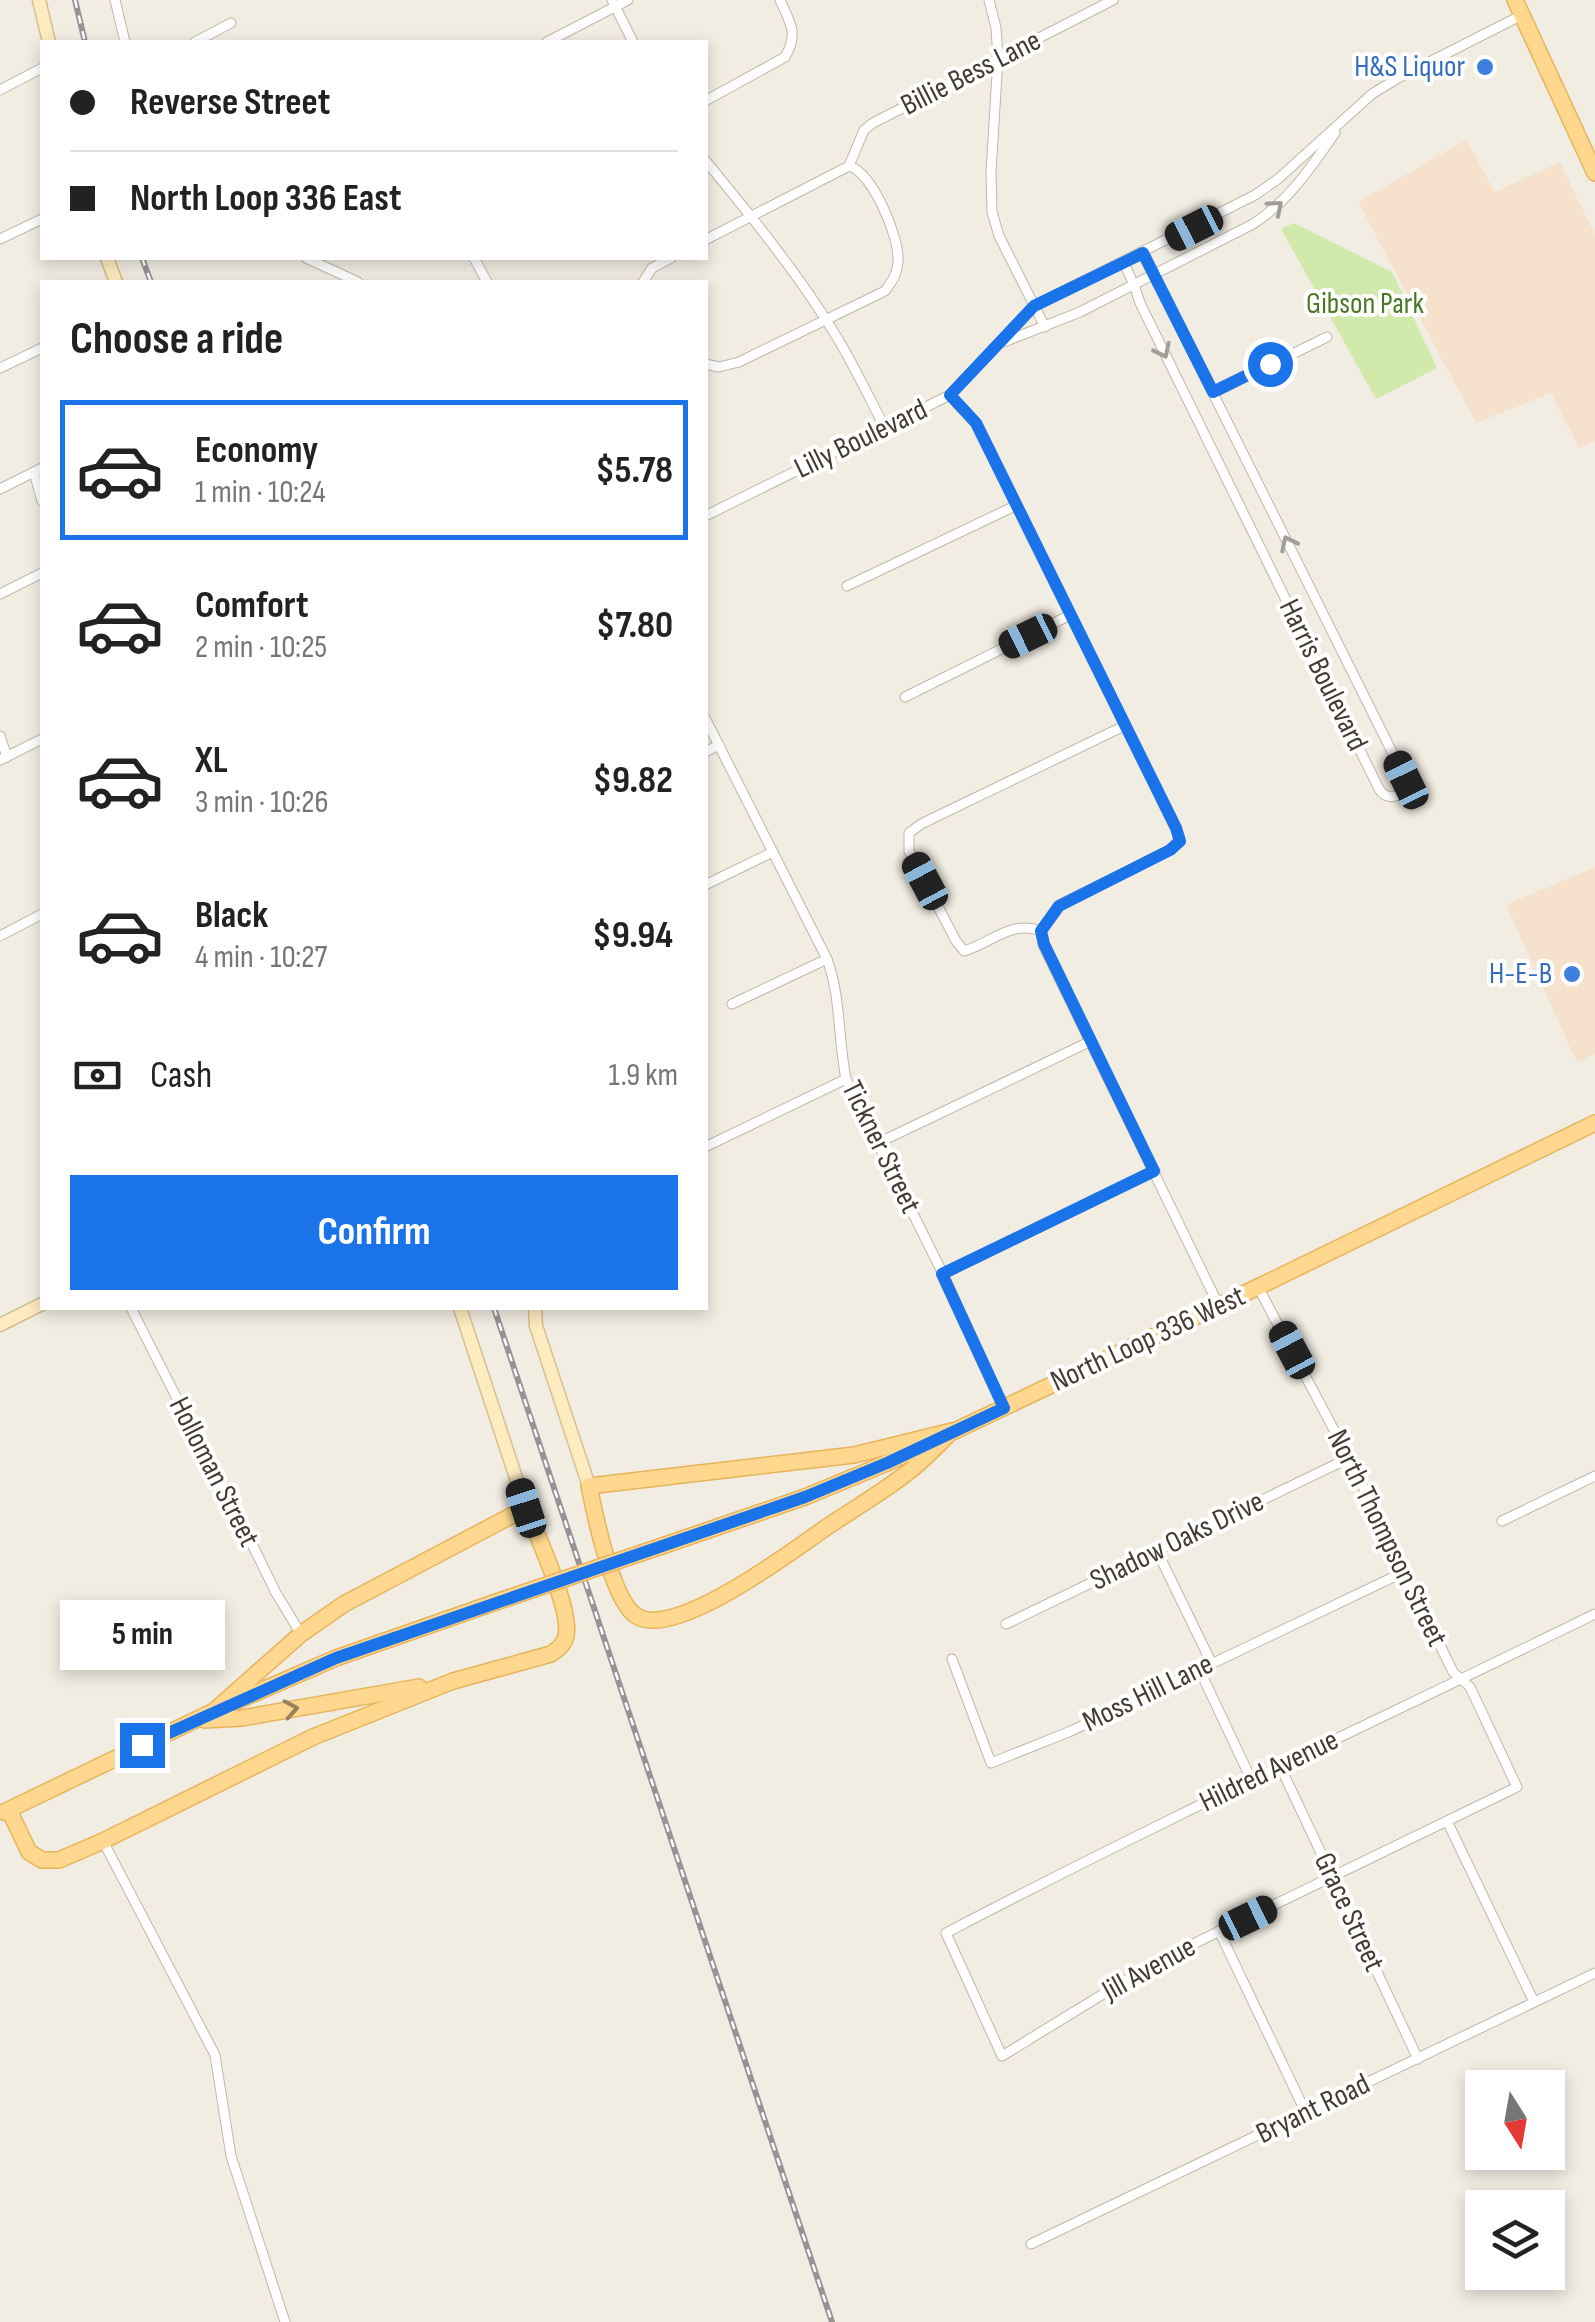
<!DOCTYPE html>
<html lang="en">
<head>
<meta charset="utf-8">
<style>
  :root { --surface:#fff; --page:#f2f2f2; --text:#222; --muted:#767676; --line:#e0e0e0; --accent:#1a73e8 }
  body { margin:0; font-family:"Sofia Sans Condensed",sans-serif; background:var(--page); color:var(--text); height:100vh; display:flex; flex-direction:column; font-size:38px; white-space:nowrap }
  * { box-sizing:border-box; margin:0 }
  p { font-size:32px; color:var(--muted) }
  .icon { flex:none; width:55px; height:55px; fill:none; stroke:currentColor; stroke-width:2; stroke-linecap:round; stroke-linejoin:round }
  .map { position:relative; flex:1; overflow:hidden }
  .details { position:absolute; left:40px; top:280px; width:668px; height:1030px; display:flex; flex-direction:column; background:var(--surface); border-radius:0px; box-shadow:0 5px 15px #0003 }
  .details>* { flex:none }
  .banner { position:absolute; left:40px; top:40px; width:668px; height:220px; border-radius:0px; box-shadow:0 5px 15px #0003; display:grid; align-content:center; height:220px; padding:0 30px; background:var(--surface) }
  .needle { width:65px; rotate:169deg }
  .controls { position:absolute; left:1465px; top:2070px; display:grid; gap:20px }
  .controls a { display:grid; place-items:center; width:100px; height:100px; border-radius:0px; background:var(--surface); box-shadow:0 5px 15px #0003; font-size:50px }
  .end { position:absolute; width:45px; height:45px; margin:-22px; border:12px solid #1a73e8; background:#fff; box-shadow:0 0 0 5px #fff }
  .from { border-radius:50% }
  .bubble { position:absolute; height:70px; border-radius:0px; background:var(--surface); box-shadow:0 5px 15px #0003; font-size:32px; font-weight:700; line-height:70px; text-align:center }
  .car { position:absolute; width:30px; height:60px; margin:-30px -15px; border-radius:12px; box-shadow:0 0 8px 2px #0007; background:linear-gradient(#222 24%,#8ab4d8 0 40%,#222 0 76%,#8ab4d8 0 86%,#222 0) }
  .banner b { display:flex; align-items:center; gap:35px; height:95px; font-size:38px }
  .banner b+b { border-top:2px solid var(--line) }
  .banner i { width:25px; height:25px; background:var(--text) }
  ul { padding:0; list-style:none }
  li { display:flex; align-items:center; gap:30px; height:140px; margin:0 20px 15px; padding:0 10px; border:5px solid transparent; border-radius:0px }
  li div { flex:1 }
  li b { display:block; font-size:38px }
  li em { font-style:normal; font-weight:700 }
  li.selected { border-color:var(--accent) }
  li>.icon { width:90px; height:90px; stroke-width:1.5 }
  h2 { padding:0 30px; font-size:45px; line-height:120px }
  .pay { display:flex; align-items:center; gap:25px; height:110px; padding:0 30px; font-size:38px }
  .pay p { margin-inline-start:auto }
  .cta { display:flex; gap:20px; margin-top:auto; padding:20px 30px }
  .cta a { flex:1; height:115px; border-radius:0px; background:var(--accent); color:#fff; font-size:40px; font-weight:700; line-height:115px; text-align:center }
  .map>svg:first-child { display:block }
  .commercial { fill:#f6e1cd }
  .green { fill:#d1e9aa }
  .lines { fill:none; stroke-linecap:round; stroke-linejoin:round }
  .street-casing { stroke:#c1b7a8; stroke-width:11 }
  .secondary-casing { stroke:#d4be91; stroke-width:15 }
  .primary-casing { stroke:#e7b45c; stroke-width:18 }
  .street { stroke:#fff; stroke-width:9 }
  .secondary { stroke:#ffebc0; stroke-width:12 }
  .primary { stroke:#ffd78f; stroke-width:15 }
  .rail-casing { stroke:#949494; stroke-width:6 }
  .rail { stroke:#fff; stroke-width:2.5; stroke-dasharray:8; stroke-linecap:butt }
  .primary-bridge-casing { stroke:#e7b45c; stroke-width:18; stroke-linecap:butt }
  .primary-bridge { stroke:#ffd78f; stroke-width:15 }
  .oneway { stroke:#a29e99 }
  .oneway2 { stroke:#98825c }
  .route { stroke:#1a73e8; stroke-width:12 }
  .shop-dot { fill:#3f7fe0; stroke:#fff; stroke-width:4 }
  .labels { text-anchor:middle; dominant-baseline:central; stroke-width:8; stroke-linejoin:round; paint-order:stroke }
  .shop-label { font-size:30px; fill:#366cbe; stroke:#fff; text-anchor:end }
  .street-label { font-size:30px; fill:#443c33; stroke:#fff }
  .park-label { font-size:30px; fill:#4a7725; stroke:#fff }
</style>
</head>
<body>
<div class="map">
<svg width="1595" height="2322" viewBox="0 0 1595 2322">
  <rect width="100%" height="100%" fill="#f2ede3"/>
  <g class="commercial">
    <path d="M1466 140 1495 192 1560 162 1595 235V441L1579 448 1551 393 1476 423 1358 202Z"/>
    <path d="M1595 867V1054L1577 1063 1506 905Z"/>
  </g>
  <path class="green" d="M1294 223 1392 272 1437 368 1376 399 1281 229Z"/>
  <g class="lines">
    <g class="street-casing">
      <g id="street">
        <path d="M115 0 125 42"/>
        <path d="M612 0 633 42"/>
        <path d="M989 0 996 28 998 58 991 172 992 212 999 236 1045 327"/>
        <path d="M195 42 231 23"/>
        <path d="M547 42 628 0"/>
        <path d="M0 90 42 68"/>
        <path d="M705 101 785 57C799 33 790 23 780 0"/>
        <path d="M705 160C752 217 805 282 842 346 857 372 871 401 885 428"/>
        <path d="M849 166 864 130 873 123 1113 0"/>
        <path d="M0 239 42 219"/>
        <path d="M705 240 849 166"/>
        <path d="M306 258 358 282"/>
        <path d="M474 258 487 282"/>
        <path d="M1124 263 1134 285 1140 303 1379 789C1386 800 1397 798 1406 790V780L1143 253"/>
        <path d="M643 282 652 268 671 258"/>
        <path d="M1004 342 1080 312 1253 224C1289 201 1311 167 1335 133"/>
        <path d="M705 364 719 367 739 362 885 291C892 281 897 275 898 262 900 238 873 173 849 166"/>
        <path d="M0 368 42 348"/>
        <path d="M1213 393 1327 337"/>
        <path d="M950 395 976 423 1176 828 1180 841 1171 850 1059 905 1041 931 1043 945 1218 1304"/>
        <path d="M34 472 42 501"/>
        <path d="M0 489 42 468"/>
        <path d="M705 516 950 395 1034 306 1255 195 1278 179 1372 94 1398 78 1522 15"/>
        <path d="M847 586 1015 506"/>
        <path d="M0 594 42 573"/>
        <path d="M905 697 1070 615"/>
        <path d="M705 718 827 959C841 997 838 1039 846 1079L943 1274 1004 1408"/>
        <path d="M0 736 7 757"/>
        <path d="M705 752 719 745"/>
        <path d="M0 760 42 739"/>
        <path d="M705 885 773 852"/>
        <path d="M1041 931C1011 920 993 942 964 951L956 941 909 851V833L921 824 1124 726"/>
        <path d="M0 936 42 914"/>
        <path d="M732 1004 827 959"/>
        <path d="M878 1143 1091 1041"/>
        <path d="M705 1147 846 1079"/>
        <path d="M943 1274 1155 1171"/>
        <path d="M1258 1287 1349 1458 1453 1672 1470 1687 1517 1787 1152 1964 1002 2056 946 1933C1160 1821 1378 1720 1595 1614"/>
        <path d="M131 1308 193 1430 205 1448 276 1593 301 1634"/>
        <path d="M1502 1521 1595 1476"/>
        <path d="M1157 1551 1211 1662"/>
        <path d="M1006 1624 1349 1458"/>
        <path d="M952 1659 991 1763 1071 1731 1404 1572"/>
        <path d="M1200 1671 1251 1779"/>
        <path d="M1280 1766 1418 2059"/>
        <path d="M1447 1821 1534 2002"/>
        <path d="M103 1841 215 2055 231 2156 285 2322"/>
        <path d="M1219 1931 1306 2113"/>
        <path d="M1031 2244 1595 1973"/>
      </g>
    </g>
    <g class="secondary-casing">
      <g id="secondary">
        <path d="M39 0 49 42"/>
        <path d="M107 258 116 282"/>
        <path d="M460 1308 526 1508"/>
        <path d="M535 1308 536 1326 589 1486"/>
        <path d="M0 1325 42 1304"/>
      </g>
    </g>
    <g class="primary-casing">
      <g id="primary">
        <path d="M1515 0 1595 173"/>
        <path d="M952 1431C938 1445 923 1461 907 1473 881 1493 852 1510 824 1529 792 1551 671 1643 635 1615 612 1598 595 1516 589 1486L854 1455Z"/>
        <path d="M662 1546 805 1497 887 1463 1258 1287 1595 1123"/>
        <path d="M205 1720 242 1718 419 1687"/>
        <path d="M9 1810 29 1852 42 1860H59L103 1841 313 1737 453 1681 551 1654C558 1649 564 1645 566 1636 572 1611 537 1535 526 1508L344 1604 301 1634 214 1711"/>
        <path d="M4 1812 214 1711 336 1658 496 1602"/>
      </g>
    </g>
    <use href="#street" class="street"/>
    <use href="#secondary" class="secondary"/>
    <use href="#primary" class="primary"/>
    <g class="rail-casing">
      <g id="rail">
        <path d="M75 0 85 42"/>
        <path d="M142 258 151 282"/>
        <path d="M494 1308 832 2322"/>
      </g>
    </g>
    <use href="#rail" class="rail"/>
    <g class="primary-bridge-casing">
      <path id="primary-bridge" d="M496 1602 662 1546"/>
    </g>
    <use href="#primary-bridge" class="primary-bridge"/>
  </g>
  <defs><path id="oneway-chevron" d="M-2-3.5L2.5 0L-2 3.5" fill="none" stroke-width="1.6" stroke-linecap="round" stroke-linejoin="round" transform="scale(2.5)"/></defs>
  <g class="oneway">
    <use href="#oneway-chevron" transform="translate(1276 207) rotate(-41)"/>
    <use href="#oneway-chevron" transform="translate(1163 351) rotate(64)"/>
    <use href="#oneway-chevron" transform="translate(1288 543) rotate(-116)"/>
  </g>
  <use class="oneway2" href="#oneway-chevron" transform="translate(291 1709) rotate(-10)"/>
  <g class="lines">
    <path class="route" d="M142 1745 336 1658 805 1497 887 1463 1004 1408 942 1274 1154 1171 1044 944 1041 931 1059 906 1170 850 1180 841 1176 828 976 423 950 395 1034 306 1143 253 1213 392 1270 364"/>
  </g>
  <g class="shop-dot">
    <circle cx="1485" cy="67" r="10"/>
    <circle cx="1572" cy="974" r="10"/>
  </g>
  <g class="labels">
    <g class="shop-label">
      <text x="1465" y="67">H&amp;S Liquor</text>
      <text x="1552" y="974">H-E-B</text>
    </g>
    <g class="street-label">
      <text transform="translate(971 73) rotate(-27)">Billie Bess Lane</text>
      <text transform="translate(861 439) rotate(-26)">Lilly Boulevard</text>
      <text transform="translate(1323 675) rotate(64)">Harris Boulevard</text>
      <text transform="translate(881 1147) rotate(64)">Tickner Street</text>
      <text transform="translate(1148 1339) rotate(-25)">North Loop 336 West</text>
      <text transform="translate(214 1472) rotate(63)">Holloman Street</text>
      <text transform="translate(1387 1538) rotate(64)">North Thompson Street</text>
      <text transform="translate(1177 1541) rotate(-26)">Shadow Oaks Drive</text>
      <text transform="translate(1148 1693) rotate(-26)">Moss Hill Lane</text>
      <text transform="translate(1269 1771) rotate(-26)">Hildred Avenue</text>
      <text transform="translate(1349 1912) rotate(65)">Grace Street</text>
      <text transform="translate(1149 1969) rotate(-29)">Jill Avenue</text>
      <text transform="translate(1313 2109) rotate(-26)">Bryant Road</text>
    </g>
    <g class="park-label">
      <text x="1365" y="304">Gibson Park</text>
    </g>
  </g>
</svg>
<div class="controls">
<a><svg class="needle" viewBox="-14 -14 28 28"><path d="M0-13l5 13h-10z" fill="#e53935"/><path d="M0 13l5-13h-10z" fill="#767676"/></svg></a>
<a><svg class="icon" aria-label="layers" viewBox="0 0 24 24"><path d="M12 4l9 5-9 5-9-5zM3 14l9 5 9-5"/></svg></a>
</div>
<i class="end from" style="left:1270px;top:364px"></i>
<i class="end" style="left:142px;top:1745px"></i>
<div class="bubble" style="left:60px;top:1600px;width:165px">5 min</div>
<i class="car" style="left:1194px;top:228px;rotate:243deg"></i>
<i class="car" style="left:1028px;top:636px;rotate:244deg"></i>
<i class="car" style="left:1406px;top:780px;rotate:334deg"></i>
<i class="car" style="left:925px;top:881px;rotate:332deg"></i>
<i class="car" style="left:1292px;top:1350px;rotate:332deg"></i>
<i class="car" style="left:526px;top:1508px;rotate:342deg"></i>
<i class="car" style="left:1248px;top:1918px;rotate:64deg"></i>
<div class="banner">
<b><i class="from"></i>Reverse Street</b>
<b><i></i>North Loop 336 East</b>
</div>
<section class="details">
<h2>Choose a ride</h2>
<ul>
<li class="selected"><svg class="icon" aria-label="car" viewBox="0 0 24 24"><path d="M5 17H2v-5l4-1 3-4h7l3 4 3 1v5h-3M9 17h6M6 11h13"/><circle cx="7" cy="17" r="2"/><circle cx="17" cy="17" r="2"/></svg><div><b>Economy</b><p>1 min · 10:24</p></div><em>$5.78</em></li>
<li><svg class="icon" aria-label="car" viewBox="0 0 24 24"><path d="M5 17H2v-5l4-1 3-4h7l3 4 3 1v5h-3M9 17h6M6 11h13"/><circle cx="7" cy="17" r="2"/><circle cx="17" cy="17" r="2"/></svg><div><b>Comfort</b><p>2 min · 10:25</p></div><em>$7.80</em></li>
<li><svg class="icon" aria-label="car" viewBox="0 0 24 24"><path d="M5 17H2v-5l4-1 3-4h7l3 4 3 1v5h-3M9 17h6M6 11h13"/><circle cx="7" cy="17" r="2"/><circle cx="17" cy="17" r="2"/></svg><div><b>XL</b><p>3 min · 10:26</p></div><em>$9.82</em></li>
<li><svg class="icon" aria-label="car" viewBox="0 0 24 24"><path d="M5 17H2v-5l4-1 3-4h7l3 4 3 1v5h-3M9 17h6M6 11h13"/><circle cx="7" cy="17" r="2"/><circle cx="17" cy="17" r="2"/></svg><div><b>Black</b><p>4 min · 10:27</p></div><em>$9.94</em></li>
</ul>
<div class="pay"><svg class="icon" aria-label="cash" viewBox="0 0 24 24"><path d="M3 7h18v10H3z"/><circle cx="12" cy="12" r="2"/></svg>Cash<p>1.9 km</p></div>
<div class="cta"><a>Confirm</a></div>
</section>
</div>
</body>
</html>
